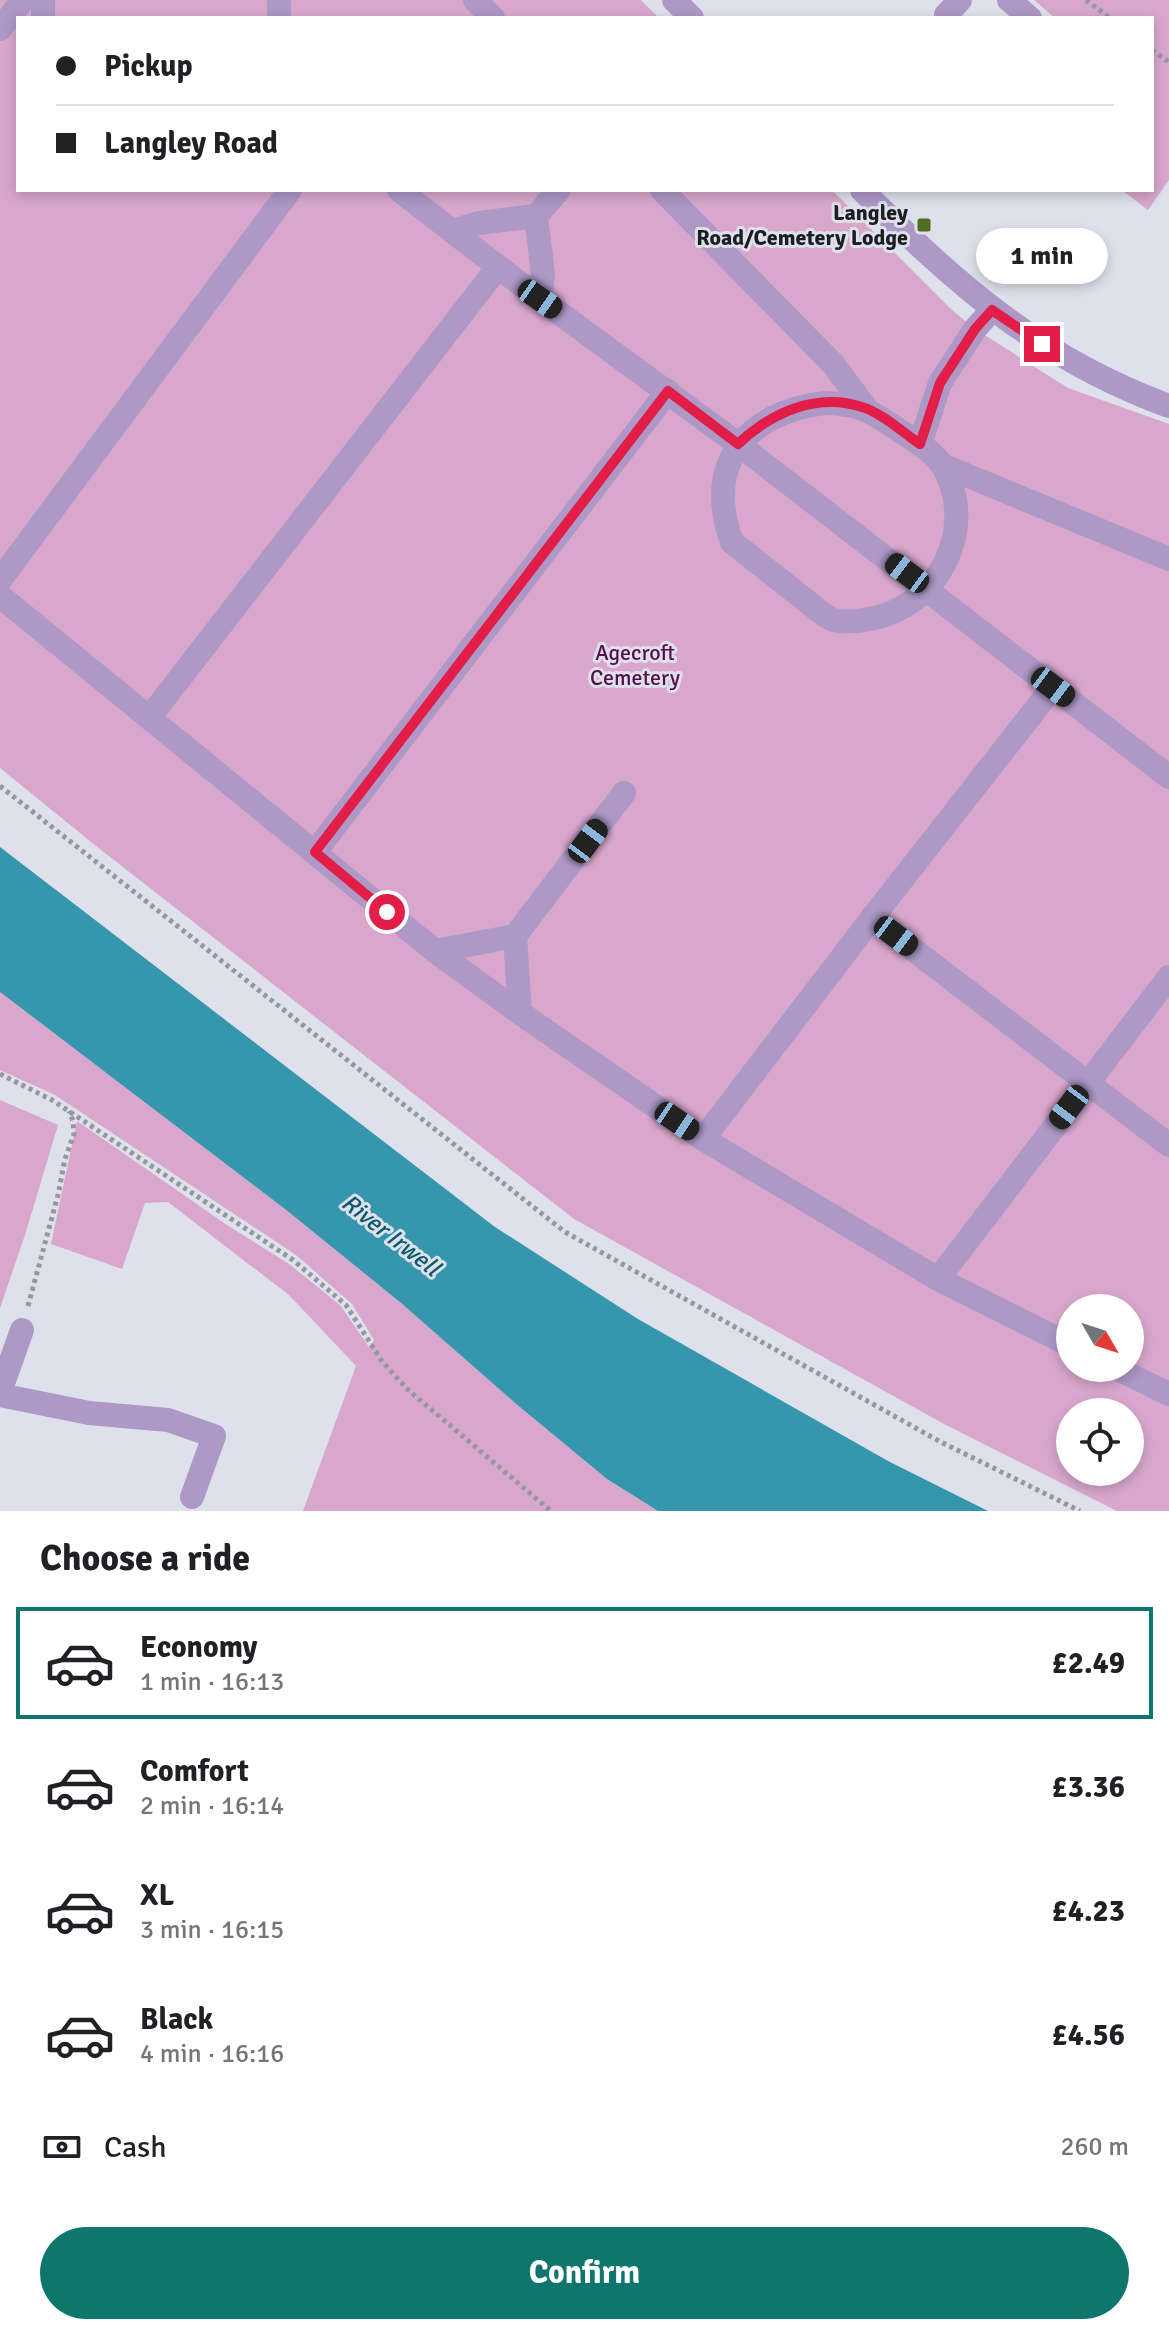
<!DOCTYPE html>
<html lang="en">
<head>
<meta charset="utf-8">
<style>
  :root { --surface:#fff; --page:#f2f2f2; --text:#202124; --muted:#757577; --line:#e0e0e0; --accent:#0f766e }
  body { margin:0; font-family:Signika,sans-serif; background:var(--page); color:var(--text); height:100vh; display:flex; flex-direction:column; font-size:30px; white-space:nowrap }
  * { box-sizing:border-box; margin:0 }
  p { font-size:26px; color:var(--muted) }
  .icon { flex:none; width:44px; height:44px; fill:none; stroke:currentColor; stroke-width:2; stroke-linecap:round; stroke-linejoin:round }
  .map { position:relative; height:1511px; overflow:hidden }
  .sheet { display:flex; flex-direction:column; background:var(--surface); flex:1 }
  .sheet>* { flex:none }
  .banner { position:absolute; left:16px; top:16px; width:1138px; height:176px; border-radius:0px; box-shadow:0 4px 12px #0003; display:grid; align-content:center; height:176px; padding:0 40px; background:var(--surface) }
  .needle { width:52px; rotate:129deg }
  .controls { position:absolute; left:1056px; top:1294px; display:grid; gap:16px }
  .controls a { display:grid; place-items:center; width:88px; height:88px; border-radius:50%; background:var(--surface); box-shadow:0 4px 12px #0003; font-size:40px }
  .end { position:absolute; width:36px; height:36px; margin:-18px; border:10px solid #e11d48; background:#fff; box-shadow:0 0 0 4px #fff }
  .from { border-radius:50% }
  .bubble { position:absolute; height:56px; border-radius:28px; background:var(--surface); box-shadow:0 4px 12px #0003; font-size:26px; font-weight:700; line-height:56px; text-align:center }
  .car { position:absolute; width:24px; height:48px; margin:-24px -12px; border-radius:10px; box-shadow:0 0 6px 2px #0007; background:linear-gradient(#222 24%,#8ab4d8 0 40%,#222 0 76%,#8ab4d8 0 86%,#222 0) }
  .banner b { display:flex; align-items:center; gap:28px; height:76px; font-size:30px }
  .banner b+b { border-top:2px solid var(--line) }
  .banner i { width:20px; height:20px; background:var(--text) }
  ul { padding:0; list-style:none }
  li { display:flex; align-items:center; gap:24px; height:112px; margin:0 16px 12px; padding:0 24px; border:4px solid transparent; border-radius:0px }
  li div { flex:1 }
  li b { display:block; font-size:30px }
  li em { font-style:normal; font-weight:700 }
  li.on { border-color:var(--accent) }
  li>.icon { width:72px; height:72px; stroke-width:1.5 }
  h2 { padding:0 40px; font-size:36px; line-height:96px }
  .pay { display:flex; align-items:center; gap:20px; height:88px; padding:0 40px; font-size:30px }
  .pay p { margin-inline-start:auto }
  .primary-button { display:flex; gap:16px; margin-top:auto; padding:16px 40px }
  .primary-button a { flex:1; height:92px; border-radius:48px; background:var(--accent); color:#fff; font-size:32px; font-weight:700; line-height:92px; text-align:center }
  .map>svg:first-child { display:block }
  .green { fill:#d9a7cc; fill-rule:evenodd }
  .water { fill:#3596ad }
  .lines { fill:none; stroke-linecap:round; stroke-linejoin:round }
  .path { stroke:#95979f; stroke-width:5; stroke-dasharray:4 4; stroke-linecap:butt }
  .minor { stroke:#ad98c6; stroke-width:24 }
  .route { stroke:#e11d48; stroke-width:10 }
  .poi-dot { fill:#516d20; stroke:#dee0eb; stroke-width:3 }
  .labels { text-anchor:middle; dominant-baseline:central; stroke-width:6; stroke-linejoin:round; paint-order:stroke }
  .poi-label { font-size:22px; font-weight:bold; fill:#1c1d20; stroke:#dee0eb; text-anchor:end }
  .park-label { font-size:22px; fill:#560f4b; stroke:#dee0eb }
  .water-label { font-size:24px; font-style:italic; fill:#085a6b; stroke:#dee0eb }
</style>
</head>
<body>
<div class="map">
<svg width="1169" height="1511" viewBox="0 0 1169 1511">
  <rect width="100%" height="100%" fill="#dee0eb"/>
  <g class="green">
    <path d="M0 0H641L659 18H18V190H832L952 310 975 329 1068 388 1169 424V1511H1117L944 1424 574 1219 96 846 0 768ZM1070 1308H1130V1368H1070ZM1070 1412H1130V1472H1070Z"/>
    <path d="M1034 0H1169V180L1148 210 1122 190H1152V18H1055Z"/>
    <path d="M0 992 285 1209 401 1303 515 1403 607 1479 658 1511H303L356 1366 289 1295 168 1202 145 1203 122 1269 51 1244 77 1121 227 1225 289 1264 340 1305 369 1347 374 1340 352 1304 296 1255 55 1095 0 1070Z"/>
    <path d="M0 1100 58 1125 25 1235 0 1308Z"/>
  </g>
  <path class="water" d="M0 847 495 1227 638 1319 888 1461 988 1511H658L607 1479 515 1403 401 1303 285 1209 0 992Z"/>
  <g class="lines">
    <g class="path">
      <path d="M1086 0 1110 18"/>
      <path d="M1152 50 1169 62"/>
      <path d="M0 786 565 1232 939 1441 1080 1511"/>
      <path d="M0 1074 52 1100 293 1260 346 1305 381 1360 406 1388 551 1511"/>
      <path d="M28 1306 58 1195 65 1159 74 1134 73 1121 69 1111"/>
    </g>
    <g class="minor">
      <path d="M279 0V18"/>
      <path d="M475 0 493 18"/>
      <path d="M674 0 692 18"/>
      <path d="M1009 0 1030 18"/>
      <path d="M946 15 960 0"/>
      <path d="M43 18V0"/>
      <path d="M0 29 23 0"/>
      <path d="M399 190 540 299 738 444 1169 777"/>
      <path d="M662 190 833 364 865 407"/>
      <path d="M862 190C957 285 1040 359 1169 406"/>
      <path d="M452 231 479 223 536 216"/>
      <path d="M540 299 543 274 536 216 559 190"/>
      <path d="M825 403C863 404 872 412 903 433 917 442 935 453 944 468 978 530 938 607 870 619 859 621 845 623 834 620 823 617 813 605 804 599 780 580 756 561 732 542 703 464 747 412 825 403Z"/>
      <path d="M920 444 940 383 975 329 992 310"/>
      <path d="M942 465 1169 559"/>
      <path d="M0 580 290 190"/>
      <path d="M0 596 435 951 520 1013 703 1139 938 1279 1070 1345"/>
      <path d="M149 718 498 267"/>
      <path d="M315 852 668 391"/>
      <path d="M872 918 1169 1145"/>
      <path d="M435 951 515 936"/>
      <path d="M520 1013 515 936 624 793"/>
      <path d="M703 1139 872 918 1053 687"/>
      <path d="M938 1279 1169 977"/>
      <path d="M1116 1368 1169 1394"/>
      <path d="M0 1392 22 1330"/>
      <path d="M0 1395 89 1413 168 1420 214 1436 192 1497"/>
    </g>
  </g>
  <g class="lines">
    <path class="route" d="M387 912 315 852 668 391 738 444C771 413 816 392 862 407 882 413 902 432 920 444L940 383 975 329 992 310 1042 344"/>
  </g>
  <rect class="poi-dot" x="916" y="217" width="16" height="16" rx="4"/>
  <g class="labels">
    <g class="poi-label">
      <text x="908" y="212">Langley<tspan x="908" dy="25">Road/Cemetery Lodge</tspan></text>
    </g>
    <g class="park-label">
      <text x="635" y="652">Agecroft<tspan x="635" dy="25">Cemetery</tspan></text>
    </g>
    <g class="water-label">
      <text transform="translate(391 1235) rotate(38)">River Irwell</text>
    </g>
  </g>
</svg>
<div class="controls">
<a><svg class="needle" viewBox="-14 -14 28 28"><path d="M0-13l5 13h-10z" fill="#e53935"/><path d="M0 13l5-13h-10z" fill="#757577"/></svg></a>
<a><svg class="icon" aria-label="locate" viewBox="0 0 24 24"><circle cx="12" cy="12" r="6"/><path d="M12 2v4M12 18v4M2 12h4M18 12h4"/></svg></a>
</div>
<i class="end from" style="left:387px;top:912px"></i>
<i class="end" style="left:1042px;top:344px"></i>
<div class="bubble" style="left:976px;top:228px;width:132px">1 min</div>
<i class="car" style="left:540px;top:299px;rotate:125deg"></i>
<i class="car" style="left:907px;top:573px;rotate:307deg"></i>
<i class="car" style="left:1053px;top:687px;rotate:127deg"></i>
<i class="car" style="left:588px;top:841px;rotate:37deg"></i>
<i class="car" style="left:896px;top:936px;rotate:127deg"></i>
<i class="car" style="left:1069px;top:1107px;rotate:217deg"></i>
<i class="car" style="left:677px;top:1121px;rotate:124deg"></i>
<div class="banner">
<b><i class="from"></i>Pickup</b>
<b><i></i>Langley Road</b>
</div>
</div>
<section class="sheet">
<h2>Choose a ride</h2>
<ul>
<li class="on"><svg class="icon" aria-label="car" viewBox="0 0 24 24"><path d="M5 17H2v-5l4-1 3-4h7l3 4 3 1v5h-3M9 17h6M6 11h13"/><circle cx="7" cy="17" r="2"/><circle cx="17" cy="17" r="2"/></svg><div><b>Economy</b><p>1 min · 16:13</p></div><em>£2.49</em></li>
<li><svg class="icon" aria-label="car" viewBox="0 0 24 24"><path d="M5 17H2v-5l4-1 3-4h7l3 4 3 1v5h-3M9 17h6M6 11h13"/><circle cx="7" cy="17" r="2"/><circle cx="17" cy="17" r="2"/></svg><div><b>Comfort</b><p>2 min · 16:14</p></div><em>£3.36</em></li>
<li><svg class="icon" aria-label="car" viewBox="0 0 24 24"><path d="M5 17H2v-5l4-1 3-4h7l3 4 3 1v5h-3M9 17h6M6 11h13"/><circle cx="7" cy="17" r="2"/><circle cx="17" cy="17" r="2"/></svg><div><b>XL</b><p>3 min · 16:15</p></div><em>£4.23</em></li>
<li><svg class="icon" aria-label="car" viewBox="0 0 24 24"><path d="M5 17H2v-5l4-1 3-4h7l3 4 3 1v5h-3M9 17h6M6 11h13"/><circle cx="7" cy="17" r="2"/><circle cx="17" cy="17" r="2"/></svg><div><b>Black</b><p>4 min · 16:16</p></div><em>£4.56</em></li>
</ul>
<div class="pay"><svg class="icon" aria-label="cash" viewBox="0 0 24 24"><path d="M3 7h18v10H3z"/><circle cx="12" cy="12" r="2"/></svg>Cash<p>260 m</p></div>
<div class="primary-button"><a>Confirm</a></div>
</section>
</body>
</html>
